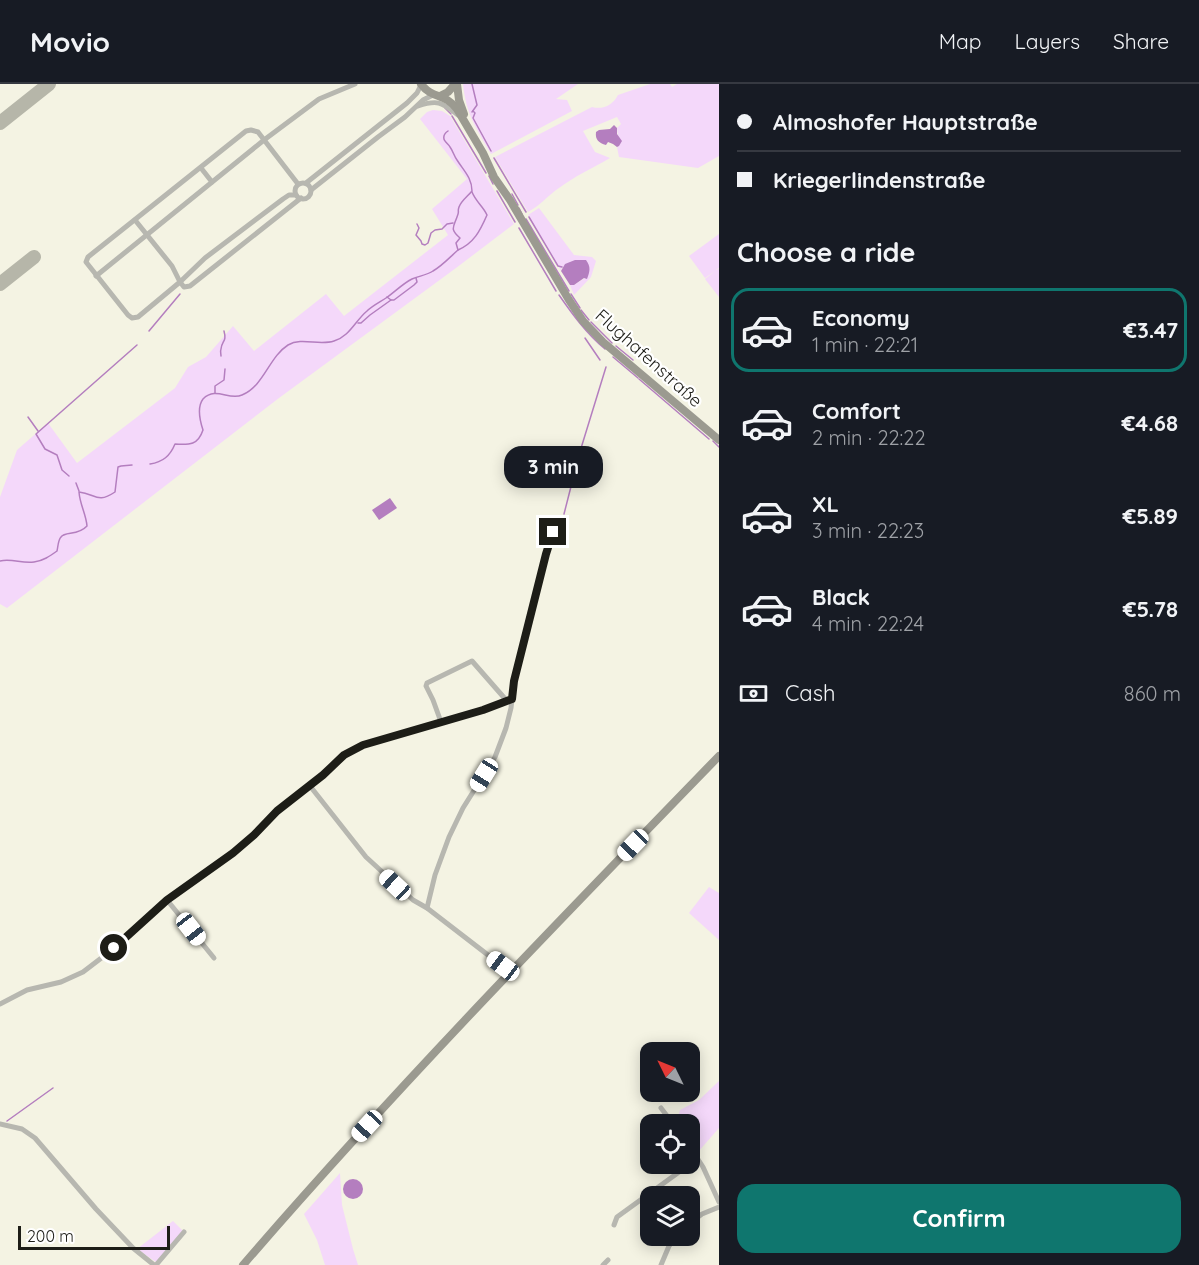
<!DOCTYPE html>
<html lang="en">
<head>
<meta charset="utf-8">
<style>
  :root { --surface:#171b24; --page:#20242c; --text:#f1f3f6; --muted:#9ea1a6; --line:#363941; --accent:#0f766e }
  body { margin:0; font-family:Quicksand,sans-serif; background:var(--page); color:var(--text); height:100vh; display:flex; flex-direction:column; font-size:22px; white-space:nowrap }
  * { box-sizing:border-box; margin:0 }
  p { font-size:20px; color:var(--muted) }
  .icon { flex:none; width:33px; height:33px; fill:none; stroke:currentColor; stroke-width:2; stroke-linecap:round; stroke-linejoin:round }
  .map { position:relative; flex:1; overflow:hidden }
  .side { display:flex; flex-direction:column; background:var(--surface); width:480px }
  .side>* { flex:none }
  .top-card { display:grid; align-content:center; height:132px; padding:0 18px; background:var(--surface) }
  .needle { width:39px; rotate:313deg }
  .controls { position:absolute; left:640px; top:958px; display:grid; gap:12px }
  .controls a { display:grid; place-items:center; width:60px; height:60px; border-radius:12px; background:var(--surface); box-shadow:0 3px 15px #0003; font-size:30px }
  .scale { position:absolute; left:18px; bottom:15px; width:152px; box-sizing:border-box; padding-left:6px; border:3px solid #1d1d17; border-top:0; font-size:16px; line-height:21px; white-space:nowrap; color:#1d1d17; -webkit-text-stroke:4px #fff; paint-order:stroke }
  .end { position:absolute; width:27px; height:27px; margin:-14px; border:8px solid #1d1d17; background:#fff; box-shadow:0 0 0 3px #fff }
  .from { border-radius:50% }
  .bubble { position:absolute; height:42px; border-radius:18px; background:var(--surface); box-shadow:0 3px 15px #0003; font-size:20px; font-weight:700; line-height:42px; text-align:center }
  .car { position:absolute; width:18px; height:36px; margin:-18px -9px; border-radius:8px; box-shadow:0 0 4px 2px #0007; background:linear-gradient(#fff 24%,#345 0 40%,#fff 0 76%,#345 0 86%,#fff 0) }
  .top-card b { display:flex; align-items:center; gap:21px; height:57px; font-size:22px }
  .top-card b+b { border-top:2px solid var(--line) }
  .top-card i { width:15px; height:15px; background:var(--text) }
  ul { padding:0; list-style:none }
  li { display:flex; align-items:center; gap:18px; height:84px; margin:0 12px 9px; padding:0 6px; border:3px solid transparent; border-radius:18px }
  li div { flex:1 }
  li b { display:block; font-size:22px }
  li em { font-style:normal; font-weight:700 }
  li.selected { border-color:var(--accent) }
  li>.icon { width:54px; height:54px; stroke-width:1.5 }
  h2 { padding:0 18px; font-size:27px; line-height:72px }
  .pay { display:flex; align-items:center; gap:15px; height:66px; padding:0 18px; font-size:22px }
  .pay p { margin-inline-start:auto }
  .primary-button { display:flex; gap:12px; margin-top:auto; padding:12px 18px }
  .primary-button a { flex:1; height:69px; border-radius:18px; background:var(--accent); color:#fff; font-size:24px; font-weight:700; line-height:69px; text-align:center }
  header { display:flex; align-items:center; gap:36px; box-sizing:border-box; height:84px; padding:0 30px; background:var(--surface); border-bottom:2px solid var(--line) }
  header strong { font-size:28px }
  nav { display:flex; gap:33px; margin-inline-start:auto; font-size:21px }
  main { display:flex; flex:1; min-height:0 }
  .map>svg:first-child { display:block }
  .green { fill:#f4d8fa }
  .water { fill:#b47ebf }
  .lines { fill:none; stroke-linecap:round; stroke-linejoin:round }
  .stream { stroke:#b47ebf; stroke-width:1.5 }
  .taxiway { stroke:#b6b6a9; stroke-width:14 }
  .street { stroke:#b7b7b0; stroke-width:5 }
  .secondary { stroke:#9b9a90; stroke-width:8 }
  .route { stroke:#1d1d17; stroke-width:8 }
  .labels { text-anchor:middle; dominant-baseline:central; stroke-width:4.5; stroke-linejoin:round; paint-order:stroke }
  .street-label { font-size:18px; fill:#1d1d17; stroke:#fff }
</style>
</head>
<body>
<header>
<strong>Movio</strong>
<nav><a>Map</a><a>Layers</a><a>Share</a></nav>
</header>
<main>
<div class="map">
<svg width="719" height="1181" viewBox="0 0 719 1181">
  <rect width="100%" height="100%" fill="#f4f3e3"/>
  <g class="green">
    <path d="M463 0H578L556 15 567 16 572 27 491 70C476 44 466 30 463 0Z"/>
    <path d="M650 0H670L672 3 677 0H719V72L698 84 619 73 617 63 619 62 617 44 621 40 617 33 583 47 595 68 610 74C593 84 575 92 559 104 547 112 541 121 528 128L495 73 592 23C603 26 613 21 618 11Z"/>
    <path d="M433 26 442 27 450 32 514 140 456 184 279 314 7 524 0 520V413L17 366 48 339 77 379 175 304 188 283 206 273 233 242 254 267 326 210 344 232 448 151 432 125 467 95 420 35 427 28Z"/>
    <path d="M539 124 574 171 592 173 596 177 591 193 574 211 570 201H574L585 194 562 183 561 187 528 131Z"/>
    <path d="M719 150V184L716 186 719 185V213L705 195 715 187 705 194 689 172Z"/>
    <path d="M709 803 719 809V856L689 829Z"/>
    <path d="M719 997V1044L698 1068 690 1057V1041H679L677 1037 680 1026 699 1016Z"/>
    <path d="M340 1089 342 1121 353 1165 358 1181H325L317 1156 304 1130Z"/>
    <path d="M173 1137 183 1147 156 1178 137 1165Z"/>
  </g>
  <g class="water">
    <path d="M614 41 617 44V50L622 57 619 62 617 63 613 60 608 58 606 61C599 59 595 56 596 48L599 46 610 45Z"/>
    <path d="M575 176H586C591 183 590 187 587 195L584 194 574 201H570L561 187 565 180Z"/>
    <path d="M390 414 397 424 379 436 372 426Z"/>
    <circle cx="353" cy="1105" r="10"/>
  </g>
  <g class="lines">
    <g class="stream">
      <path d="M445 24 451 30"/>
      <path d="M473 27 475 29 473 34 491 67"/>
      <path d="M472 28 477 21 472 0"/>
      <path d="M452 32 486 89"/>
      <path d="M494 74 526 128"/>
      <path d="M489 92 493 100"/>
      <path d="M497 107 515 138"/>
      <path d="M512 110 518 121"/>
      <path d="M519 124 522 130"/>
      <path d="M529 133 558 182 562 183"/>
      <path d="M526 135 569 207"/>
      <path d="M417 140 419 144 416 151 421 157 422 160 425 161 428 159 431 149 435 146 442 145 447 140 453 139"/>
      <path d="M519 144 556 207"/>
      <path d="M458 166C474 159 480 147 487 131 483 122 476 118 472 108"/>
      <path d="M571 210 580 224"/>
      <path d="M559 211C573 231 586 249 605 265"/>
      <path d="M387 213 391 216H394L414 201 417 198 416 194"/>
      <path d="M581 226 589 236"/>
      <path d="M591 238 612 259"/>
      <path d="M358 239H361L370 231 391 216"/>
      <path d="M149 247 180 210"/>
      <path d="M585 254 600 276"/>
      <path d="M616 262 633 276"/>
      <path d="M221 272C221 270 220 267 221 265 222 256 227 258 224 247"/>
      <path d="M613 273 638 294"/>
      <path d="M639 295 709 355"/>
      <path d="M215 309V302L224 296 225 285"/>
      <path d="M28 333 38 347"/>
      <path d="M713 357 719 363"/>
      <path d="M578 374 606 283"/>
      <path d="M150 380C163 378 170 372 175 360 190 361 198 361 203 346 200 337 197 323 203 315 216 302 229 317 242 311 264 302 269 273 288 261 302 253 319 262 334 257 350 252 355 237 367 227 372 222 380 218 386 214 395 208 402 200 412 195 419 192 427 191 433 187 442 182 450 173 458 166L456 159 460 154C450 145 453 144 457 133 460 126 457 129 459 123 461 117 468 112 472 107 472 94 464 87 457 76 454 72 453 67 450 63 449 61 444 57 444 55 443 51 445 49 448 47"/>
      <path d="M69 392 62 386 57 371 45 365 36 350 137 261"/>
      <path d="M76 399 79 407"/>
      <path d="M564 430 577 379"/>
      <path d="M0 477C12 474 22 480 34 478 43 477 50 472 57 467 58 463 58 456 61 453 65 447 78 452 87 442 86 430 80 421 79 408 96 410 97 420 115 408L118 383 121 382 132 381"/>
      <path d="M7 1037 53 1004"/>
    </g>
    <g class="taxiway">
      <path d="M0 39 49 0"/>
      <path d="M0 200 34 173"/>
    </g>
    <g class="street">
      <path d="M418 22C439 15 442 19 458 31"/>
      <path d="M201 84 212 98"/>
      <circle cx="303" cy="107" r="8"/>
      <path d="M306 99 407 19 417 9 421 1"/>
      <path d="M311 106 378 53 405 33 423 16 433 11"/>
      <path d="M296 111H289L283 115 205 174 180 198 138 233 132 234 128 231 86 178 88 173 246 47 251 46 258 48 298 100"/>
      <path d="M135 136 172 182 180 198 184 203 190 202 301 114"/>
      <path d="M96 192 264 56 319 15 355 0"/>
      <path d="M441 638 433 616 426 602 427 599 472 577 507 617"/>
      <path d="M310 702 366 773 413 816 427 824 510 888"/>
      <path d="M167 816 214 874"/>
      <path d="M427 824 435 791 449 753 463 724 495 673 506 644 511 624 514 597 546 470 553 448"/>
      <path d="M0 920 27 906 61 898 83 888 121 859 167 816 233 769 254 751 277 727 323 691 344 671 363 661 483 626 512 615"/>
      <path d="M661 1024 674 1041"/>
      <path d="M0 1040 22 1045 35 1054 96 1125 133 1164 154 1181"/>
      <path d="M690 1063 703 1083 719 1118"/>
      <path d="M690 1139 702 1130 719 1123"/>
      <path d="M614 1141 617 1133 697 1075"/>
      <path d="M156 1181 184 1148"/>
      <path d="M603 1181 608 1176"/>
      <path d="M661 1181 669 1162 676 1152"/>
    </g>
    <g class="secondary">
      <path d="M421 0C433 16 444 8 457 25L483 69 494 93 510 116 569 216 583 237 603 258 719 356"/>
      <path d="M457 0 459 16 464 30"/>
      <path d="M440 12 448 8 455 0"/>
      <path d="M243 1181C395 1005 557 839 719 672"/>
    </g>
  </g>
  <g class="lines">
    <path class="route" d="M114 864 167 816 233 769 254 751 277 727 323 691 344 671 363 661 483 626 512 615 514 597 546 470 553 448"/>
  </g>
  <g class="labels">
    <g class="street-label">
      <text transform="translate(649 274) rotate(42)">Flughafenstraße</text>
    </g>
  </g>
</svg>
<div class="controls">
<a><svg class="needle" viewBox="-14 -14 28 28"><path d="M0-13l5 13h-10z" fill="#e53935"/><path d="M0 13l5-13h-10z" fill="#9ea1a6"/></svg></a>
<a><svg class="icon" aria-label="locate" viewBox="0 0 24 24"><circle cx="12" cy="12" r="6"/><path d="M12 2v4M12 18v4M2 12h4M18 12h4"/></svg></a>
<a><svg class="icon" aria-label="layers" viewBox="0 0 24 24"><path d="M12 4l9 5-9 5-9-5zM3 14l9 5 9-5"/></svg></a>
</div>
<div class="scale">200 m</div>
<i class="end from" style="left:114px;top:864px"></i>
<i class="end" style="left:553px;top:448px"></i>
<div class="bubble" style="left:504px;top:362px;width:99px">3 min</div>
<i class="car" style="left:484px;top:691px;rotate:212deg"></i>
<i class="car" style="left:633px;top:761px;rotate:224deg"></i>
<i class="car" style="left:395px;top:801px;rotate:313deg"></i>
<i class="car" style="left:191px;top:845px;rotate:142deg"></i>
<i class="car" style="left:503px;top:882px;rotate:307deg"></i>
<i class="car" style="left:367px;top:1042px;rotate:223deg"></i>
</div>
<section class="side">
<div class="top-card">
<b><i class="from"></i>Almoshofer Hauptstraße</b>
<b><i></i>Kriegerlindenstraße</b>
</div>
<h2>Choose a ride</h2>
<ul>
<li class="selected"><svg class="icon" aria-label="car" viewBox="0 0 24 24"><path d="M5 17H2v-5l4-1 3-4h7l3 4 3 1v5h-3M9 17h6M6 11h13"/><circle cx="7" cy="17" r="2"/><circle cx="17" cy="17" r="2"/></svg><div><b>Economy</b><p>1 min · 22:21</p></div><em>€3.47</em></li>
<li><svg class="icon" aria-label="car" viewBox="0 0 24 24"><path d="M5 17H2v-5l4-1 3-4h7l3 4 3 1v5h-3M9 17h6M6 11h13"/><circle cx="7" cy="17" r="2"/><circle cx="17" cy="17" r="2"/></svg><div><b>Comfort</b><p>2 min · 22:22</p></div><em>€4.68</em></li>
<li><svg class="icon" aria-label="car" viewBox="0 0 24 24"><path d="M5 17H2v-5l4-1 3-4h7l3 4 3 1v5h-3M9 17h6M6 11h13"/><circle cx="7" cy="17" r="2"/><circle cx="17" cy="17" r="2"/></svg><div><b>XL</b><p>3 min · 22:23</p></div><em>€5.89</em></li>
<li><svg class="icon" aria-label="car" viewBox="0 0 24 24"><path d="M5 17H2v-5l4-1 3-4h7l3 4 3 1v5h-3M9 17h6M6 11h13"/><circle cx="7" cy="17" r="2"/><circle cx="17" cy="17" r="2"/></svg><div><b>Black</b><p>4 min · 22:24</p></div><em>€5.78</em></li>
</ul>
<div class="pay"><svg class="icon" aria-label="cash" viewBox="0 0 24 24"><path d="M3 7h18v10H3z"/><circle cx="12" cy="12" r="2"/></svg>Cash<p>860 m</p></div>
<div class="primary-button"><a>Confirm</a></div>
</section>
</main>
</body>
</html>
